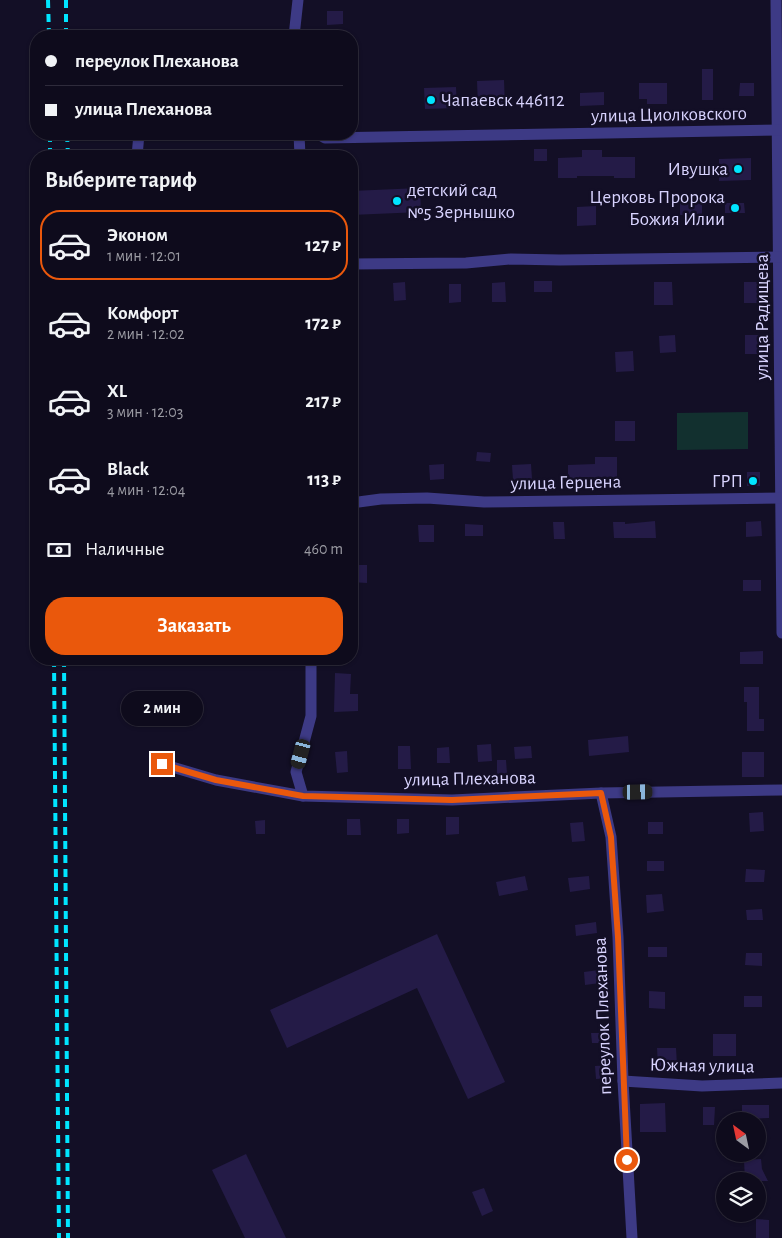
<!DOCTYPE html>
<html lang="ru">
<head>
<meta charset="utf-8">
<style>
  :root { --surface:#0e0b1c; --page:#1c1929; --text:#f1f3f6; --muted:#9b9ba3; --line:#2e2b3b; --accent:#ea580c }
  body { margin:0; font-family:"Alegreya Sans",sans-serif; background:var(--page); color:var(--text); height:100vh; display:flex; flex-direction:column; font-size:19px; white-space:nowrap }
  * { box-sizing:border-box; margin:0 }
  p { font-size:16px; color:var(--muted) }
  .icon { flex:none; width:28px; height:28px; fill:none; stroke:currentColor; stroke-width:2; stroke-linecap:round; stroke-linejoin:round }
  .map { position:relative; flex:1; overflow:hidden }
  .side { position:absolute; left:30px; top:150px; width:328px; height:515px; display:flex; flex-direction:column; background:var(--surface); border-radius:20px; box-shadow:0 1px 4px #0004,0 0 0 1px var(--line) }
  .side>* { flex:none }
  .top-card { position:absolute; left:30px; top:30px; width:328px; height:110px; border-radius:20px; box-shadow:0 1px 4px #0004,0 0 0 1px var(--line); display:grid; align-content:center; height:110px; padding:0 15px; background:var(--surface) }
  .needle { width:32px; rotate:327deg }
  .fabs { position:absolute; left:716px; top:1112px; display:grid; gap:10px }
  .fabs a { display:grid; place-items:center; width:50px; height:50px; border-radius:50%; background:var(--surface); box-shadow:0 1px 4px #0004,0 0 0 1px var(--line); font-size:25px }
  .end { position:absolute; width:22px; height:22px; margin:-11px; border:6px solid #ea580c; background:#fff; box-shadow:0 0 0 2px #fff }
  .from { border-radius:50% }
  .bubble { position:absolute; height:35px; border-radius:18px; background:var(--surface); box-shadow:0 1px 4px #0004,0 0 0 1px var(--line); font-size:16px; font-weight:700; line-height:35px; text-align:center }
  .car { position:absolute; width:15px; height:30px; margin:-15px -8px; border-radius:6px; box-shadow:0 0 4px 1px #0007; background:linear-gradient(#222 24%,#8ab4d8 0 40%,#222 0 76%,#8ab4d8 0 86%,#222 0) }
  .top-card b { display:flex; align-items:center; gap:18px; height:48px; font-size:19px }
  .top-card b+b { border-top:1px solid var(--line) }
  .top-card i { width:12px; height:12px; background:var(--text) }
  ul { padding:0; list-style:none }
  li { display:flex; align-items:center; gap:15px; height:70px; margin:0 10px 8px; padding:0 5px; border:2px solid transparent; border-radius:20px }
  li div { flex:1 }
  li b { display:block; font-size:19px }
  li em { font-style:normal; font-weight:700 }
  li.selected { border-color:var(--accent) }
  li>.icon { width:45px; height:45px; stroke-width:1.5 }
  h2 { padding:0 15px; font-size:22px; line-height:60px }
  .pay { display:flex; align-items:center; gap:12px; height:55px; padding:0 15px; font-size:19px }
  .pay p { margin-inline-start:auto }
  .primary-button { display:flex; gap:10px; margin-top:auto; padding:10px 15px }
  .primary-button a { flex:1; height:58px; border-radius:20px; background:var(--accent); color:#fff; font-size:20px; font-weight:700; line-height:58px; text-align:center }
  .map>svg:first-child { display:block }
  .green { fill:#12302f }
  .building { fill:#241b47 }
  .lines { fill:none; stroke-linecap:round; stroke-linejoin:round }
  .minor { stroke:#3d3a85; stroke-width:11 }
  .rail { stroke:#00e5ff; stroke-width:4; stroke-dasharray:8 6; stroke-linecap:butt }
  .route { stroke:#ea580c; stroke-width:6 }
  .poi-dot { fill:#00e5ff; stroke:#130f26; stroke-width:2 }
  .labels { text-anchor:middle; dominant-baseline:central; stroke-width:5; stroke-linejoin:round; paint-order:stroke }
  .poi-label { font-size:19px; fill:#d9d4ff; stroke:#130f26; text-anchor:end }
  .street-label { font-size:19px; fill:#d9d4ff; stroke:#130f26 }
</style>
</head>
<body>
<div class="map">
<svg width="782" height="1238" viewBox="0 0 782 1238">
  <rect width="100%" height="100%" fill="#130f26"/>
  <path class="green" d="M748 412V449L677 450V413Z"/>
  <g class="building">
    <path d="M327 11H343V24L327 25Z"/>
    <rect x="702" y="69" width="11" height="31"/>
    <path d="M504 80 505 107 478 108 477 81Z"/>
    <path d="M639 83H667V104H647V99H639Z"/>
    <path d="M740 83H754V96H739Z"/>
    <path d="M456 87 457 108 425 109 424 88Z"/>
    <path d="M604 92V105L580 106V93Z"/>
    <rect x="534" y="149" width="13" height="12"/>
    <path d="M582 150H602V157H635V178H614V176H577V178H558V158L582 157Z"/>
    <path d="M751 158V180L719 181V159Z"/>
    <path d="M420 188 421 212 351 215V191Z"/>
    <path d="M702 199V215H680V200Z"/>
    <path d="M725 203H744L745 213H725Z"/>
    <path d="M596 206V225L577 226V207Z"/>
    <rect x="534" y="281" width="18" height="11"/>
    <path d="M405 282 406 300 394 301 393 283Z"/>
    <path d="M505 282 506 302H492V283Z"/>
    <path d="M654 282H672L673 305H654Z"/>
    <rect x="744" y="282" width="20" height="21"/>
    <path d="M449 284H461V302L449 303Z"/>
    <path d="M675 335 676 352 660 353 659 336Z"/>
    <path d="M745 335H763L762 354H745Z"/>
    <path d="M633 351 634 371 616 372 615 352Z"/>
    <rect x="615" y="421" width="20" height="20"/>
    <path d="M477 452 491 453 490 462 476 461Z"/>
    <path d="M595 457H617V478L580 477V479L568 480V465L595 464Z"/>
    <path d="M444 464V479L430 480 429 465Z"/>
    <path d="M531 464 532 479 513 480 512 465Z"/>
    <rect x="747" y="472" width="13" height="14"/>
    <path d="M655 521 656 538H614L613 522H625V524Z"/>
    <path d="M761 521 762 536 746 537V522Z"/>
    <path d="M553 522H564L565 539H554Z"/>
    <path d="M465 524 483 525V536H465Z"/>
    <path d="M418 525H434V542H419Z"/>
    <path d="M351 565H367V583L351 582Z"/>
    <rect x="743" y="580" width="18" height="11"/>
    <path d="M763 651V664H740V652Z"/>
    <path d="M335 673 351 674 350 694H358V711L334 712Z"/>
    <path d="M744 687H759V719H764V731H747V702H744Z"/>
    <path d="M628 736 629 752 589 756 588 740Z"/>
    <path d="M491 744 492 761 478 762 477 745Z"/>
    <path d="M398 746H410L411 769H398Z"/>
    <path d="M531 746 532 758 515 759 514 747Z"/>
    <path d="M449 747 450 763H437V748Z"/>
    <path d="M347 751 348 772 337 773 335 752Z"/>
    <rect x="742" y="752" width="22" height="25"/>
    <path d="M497 760H506L507 774 497 775Z"/>
    <path d="M763 812 764 831 750 832 749 813Z"/>
    <path d="M446 817H459V834L446 835Z"/>
    <path d="M347 819H360L361 835H347Z"/>
    <path d="M397 819H409V833L397 834Z"/>
    <path d="M265 820V834H256L255 821Z"/>
    <path d="M583 822 585 841 572 842 570 823Z"/>
    <rect x="648" y="822" width="15" height="12"/>
    <rect x="647" y="861" width="17" height="10"/>
    <path d="M746 869 765 870 764 882H745Z"/>
    <path d="M525 876 528 890 499 896 496 882Z"/>
    <path d="M589 876 590 889 570 892 568 878Z"/>
    <path d="M662 894 664 911 647 913 646 895Z"/>
    <path d="M762 909 763 920H747L746 910Z"/>
    <path d="M596 922 597 933 576 936 575 925Z"/>
    <path d="M437 934 505 1082 468 1099 417 988 287 1048 270 1010Z"/>
    <rect x="648" y="947" width="19" height="10"/>
    <path d="M746 953H762V966L745 965Z"/>
    <path d="M599 970 600 983 585 985 584 972Z"/>
    <path d="M649 991 665 992V1009L649 1008Z"/>
    <rect x="744" y="996" width="18" height="11"/>
    <path d="M591 1033H610V1043H592Z"/>
    <rect x="713" y="1034" width="23" height="22"/>
    <path d="M657 1048H676L677 1065 658 1066Z"/>
    <path d="M611 1065 612 1078 596 1079 595 1066Z"/>
    <path d="M665 1103 666 1132H640V1104Z"/>
    <path d="M742 1105H769V1118L742 1119Z"/>
    <path d="M703 1107H715L714 1125H703Z"/>
    <path d="M246 1154 286 1238H245L212 1170Z"/>
    <path d="M761 1159 762 1169 768 1181H745L744 1160Z"/>
    <path d="M484 1188 493 1211 482 1216 472 1192Z"/>
    <path d="M756 1219 769 1220V1238H756Z"/>
  </g>
  <g class="lines">
    <g class="minor">
      <path d="M776 0 782 633"/>
      <path d="M294 36 298 0"/>
      <path d="M299 134 300 156"/>
      <path d="M318 134 325 138 782 130"/>
      <path d="M137 156 139 134"/>
      <path d="M351 264 466 263 511 259 560 260 782 257"/>
      <path d="M351 503 381 499 427 498 484 502 782 498"/>
      <path d="M162 764 216 780 303 796 452 800 601 793 782 790"/>
      <path d="M601 793 611 837 618 937 623 1081 632 1238"/>
      <path d="M303 796 296 772 311 716V659"/>
      <path d="M623 1081 702 1086 782 1083"/>
    </g>
    <g class="rail">
      <path d="M48 0 49 36"/>
      <path d="M66 0V36"/>
      <path d="M50 134V156"/>
      <path d="M67 134 68 156"/>
      <path d="M54 659 59 1238"/>
      <path d="M64 659 68 1238"/>
    </g>
  </g>
  <g class="lines">
    <path class="route" d="M162 764 216 780 303 796 452 800 601 793 611 837 612 853 618 937 627 1160"/>
  </g>
  <g class="poi-dot">
    <circle cx="431" cy="100" r="5"/>
    <circle cx="738" cy="169" r="5"/>
    <circle cx="397" cy="201" r="5"/>
    <circle cx="735" cy="208" r="5"/>
    <circle cx="753" cy="481" r="5"/>
  </g>
  <g class="labels">
    <g class="poi-label">
      <text x="441" y="100" text-anchor="start">Чапаевск 446112</text>
      <text x="728" y="169">Ивушка</text>
      <text x="407" y="190" text-anchor="start">детский сад<tspan x="407" dy="22">№5 Зернышко</tspan></text>
      <text x="725" y="197">Церковь Пророка<tspan x="725" dy="22">Божия Илии</tspan></text>
      <text x="743" y="481">ГРП</text>
    </g>
    <g class="street-label">
      <text transform="translate(669 115) rotate(-1)">улица Циолковского</text>
      <text transform="translate(762 317) rotate(-90)">улица Радищева</text>
      <text transform="translate(566 483) rotate(-1)">улица Герцена</text>
      <text transform="translate(470 779) rotate(-1)">улица Плеханова</text>
      <text transform="translate(603 1016) rotate(-92)">переулок Плеханова</text>
      <text transform="translate(702 1066) rotate(1)">Южная улица</text>
    </g>
  </g>
</svg>
<div class="fabs">
<a><svg class="needle" viewBox="-14 -14 28 28"><path d="M0-13l5 13h-10z" fill="#e53935"/><path d="M0 13l5-13h-10z" fill="#9b9ba3"/></svg></a>
<a><svg class="icon" aria-label="layers" viewBox="0 0 24 24"><path d="M12 4l9 5-9 5-9-5zM3 14l9 5 9-5"/></svg></a>
</div>
<i class="end from" style="left:627px;top:1160px"></i>
<i class="end" style="left:162px;top:764px"></i>
<div class="bubble" style="left:121px;top:691px;width:82px">2 мин</div>
<i class="car" style="left:301px;top:754px;rotate:195deg"></i>
<i class="car" style="left:638px;top:792px;rotate:89deg"></i>
<div class="top-card">
<b><i class="from"></i>переулок Плеханова</b>
<b><i></i>улица Плеханова</b>
</div>
<section class="side">
<h2>Выберите тариф</h2>
<ul>
<li class="selected"><svg class="icon" aria-label="car" viewBox="0 0 24 24"><path d="M5 17H2v-5l4-1 3-4h7l3 4 3 1v5h-3M9 17h6M6 11h13"/><circle cx="7" cy="17" r="2"/><circle cx="17" cy="17" r="2"/></svg><div><b>Эконом</b><p>1 мин · 12:01</p></div><em>127 ₽</em></li>
<li><svg class="icon" aria-label="car" viewBox="0 0 24 24"><path d="M5 17H2v-5l4-1 3-4h7l3 4 3 1v5h-3M9 17h6M6 11h13"/><circle cx="7" cy="17" r="2"/><circle cx="17" cy="17" r="2"/></svg><div><b>Комфорт</b><p>2 мин · 12:02</p></div><em>172 ₽</em></li>
<li><svg class="icon" aria-label="car" viewBox="0 0 24 24"><path d="M5 17H2v-5l4-1 3-4h7l3 4 3 1v5h-3M9 17h6M6 11h13"/><circle cx="7" cy="17" r="2"/><circle cx="17" cy="17" r="2"/></svg><div><b>XL</b><p>3 мин · 12:03</p></div><em>217 ₽</em></li>
<li><svg class="icon" aria-label="car" viewBox="0 0 24 24"><path d="M5 17H2v-5l4-1 3-4h7l3 4 3 1v5h-3M9 17h6M6 11h13"/><circle cx="7" cy="17" r="2"/><circle cx="17" cy="17" r="2"/></svg><div><b>Black</b><p>4 мин · 12:04</p></div><em>113 ₽</em></li>
</ul>
<div class="pay"><svg class="icon" aria-label="cash" viewBox="0 0 24 24"><path d="M3 7h18v10H3z"/><circle cx="12" cy="12" r="2"/></svg>Наличные<p>460 m</p></div>
<div class="primary-button"><a>Заказать</a></div>
</section>
</div>
</body>
</html>
